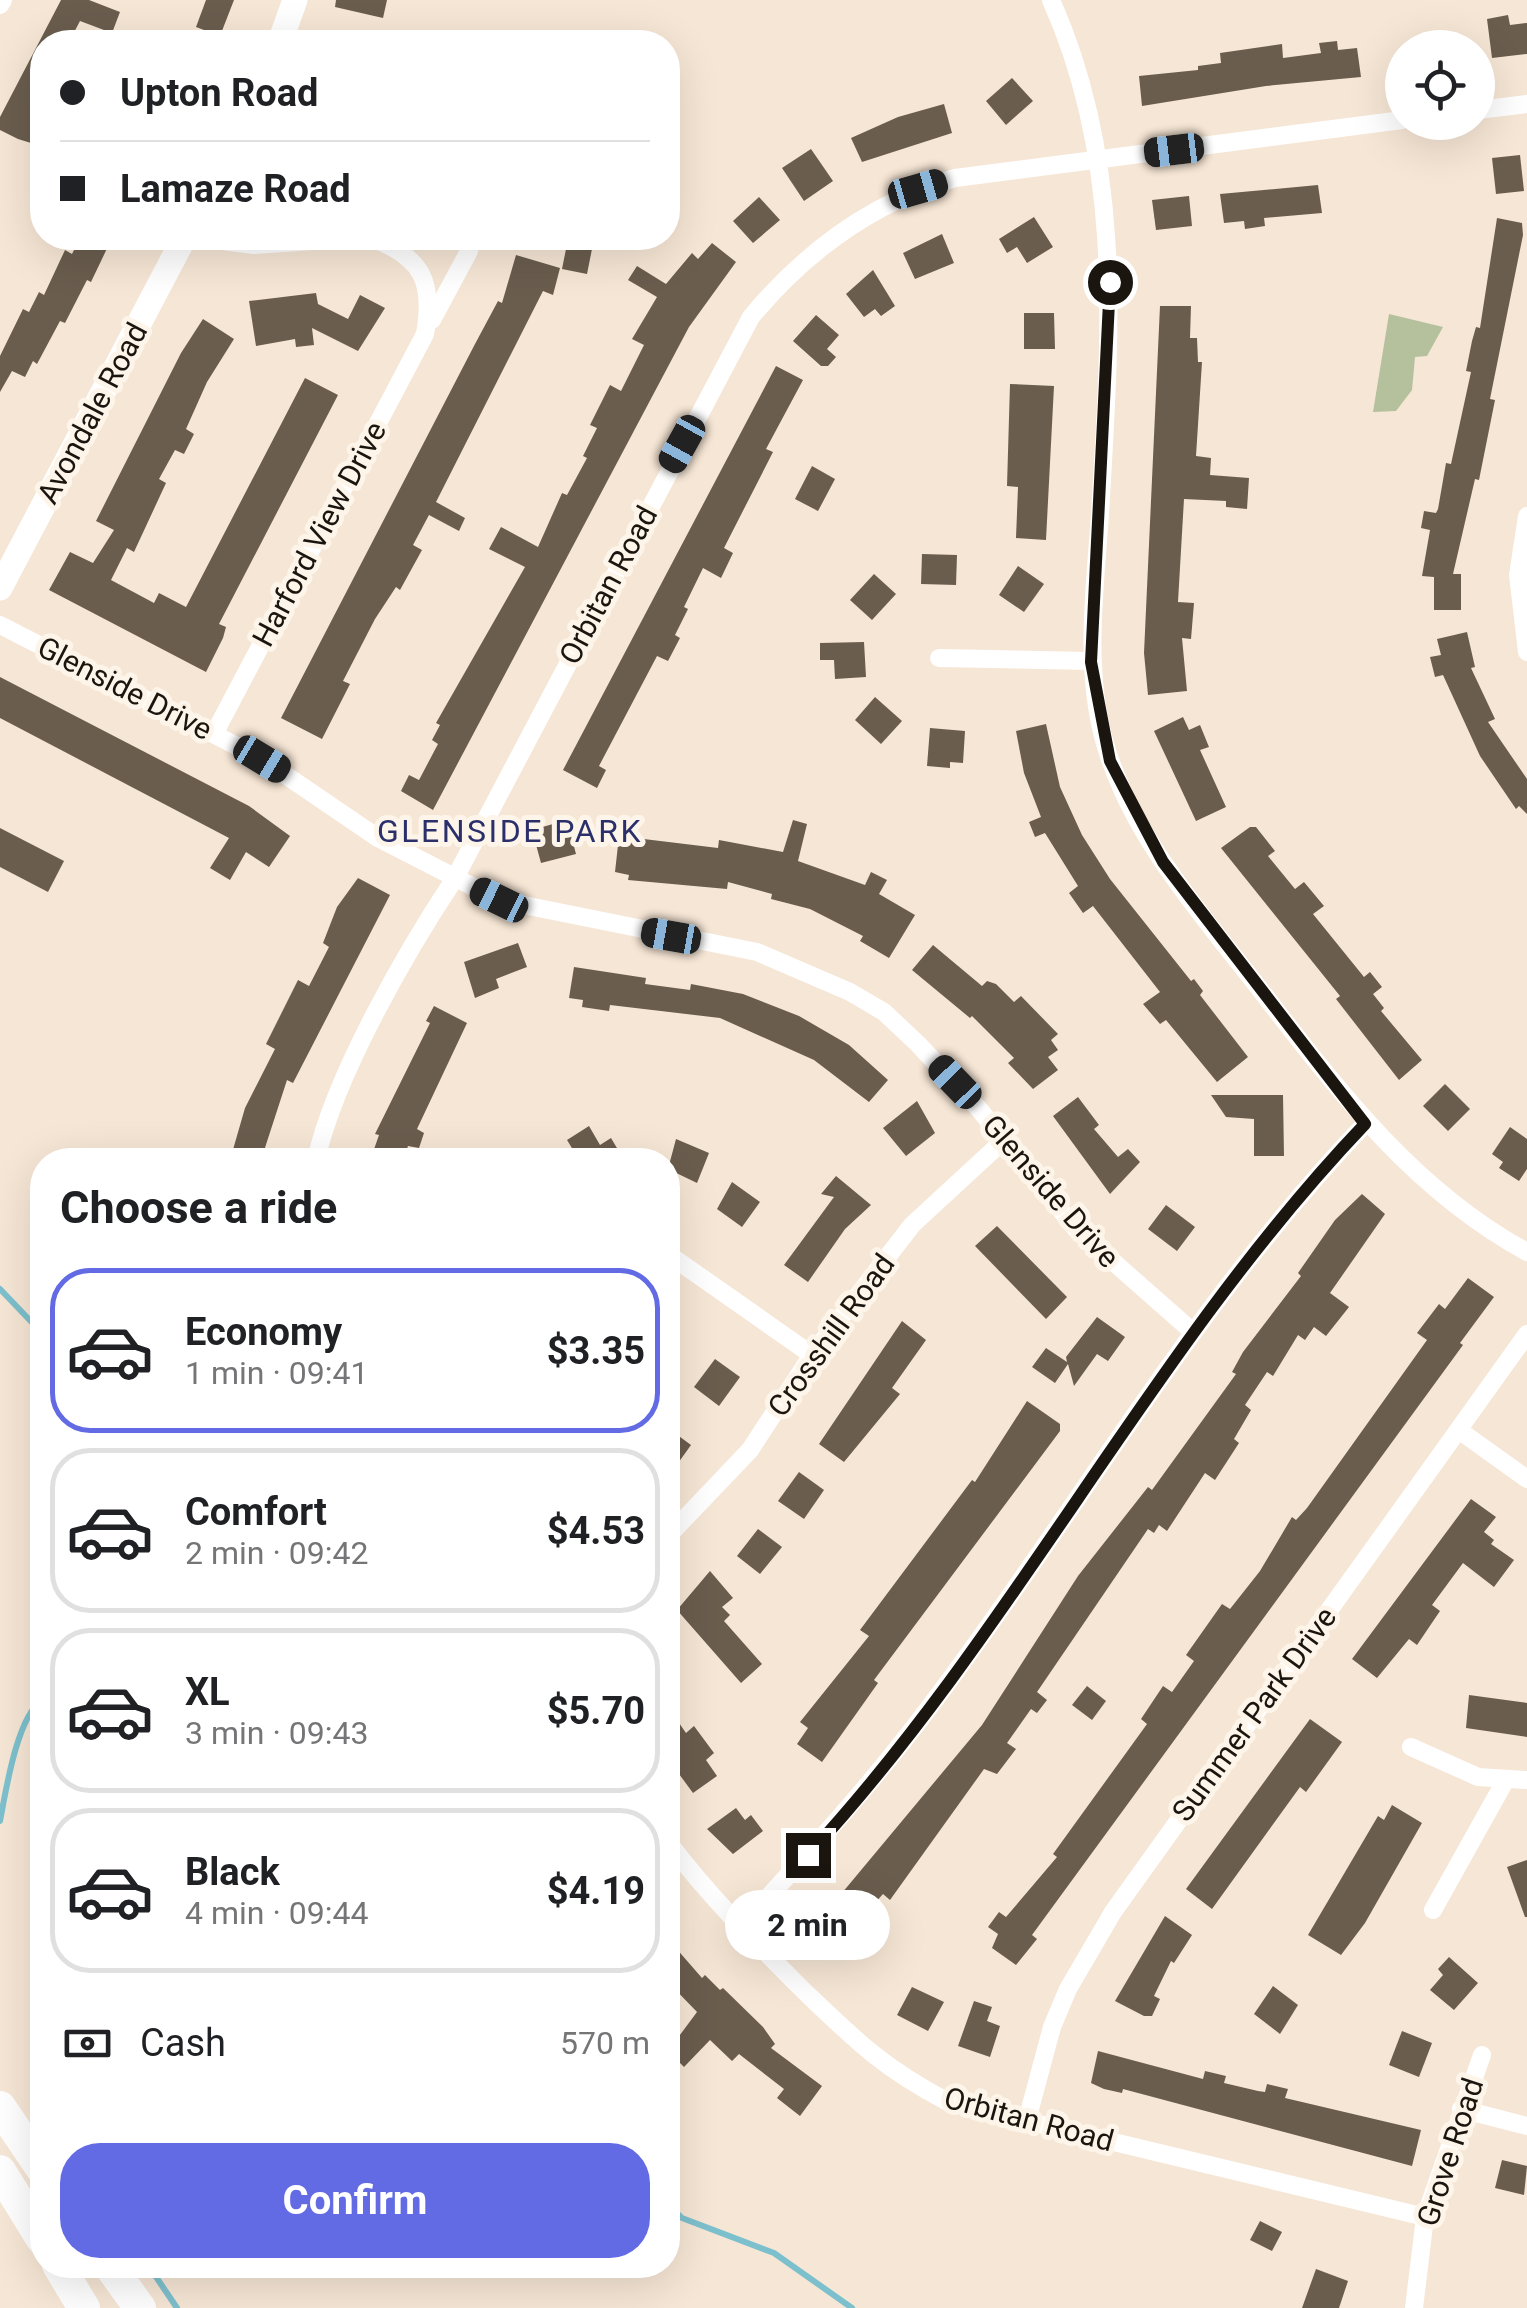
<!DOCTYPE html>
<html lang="en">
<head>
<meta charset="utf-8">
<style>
  :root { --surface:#fff; --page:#f6f6f6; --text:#202124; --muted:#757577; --line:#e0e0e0; --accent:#626be4 }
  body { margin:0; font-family:Roboto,sans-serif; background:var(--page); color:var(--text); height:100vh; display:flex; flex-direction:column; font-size:38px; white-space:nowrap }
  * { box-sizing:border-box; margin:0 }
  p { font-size:32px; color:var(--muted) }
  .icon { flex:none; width:55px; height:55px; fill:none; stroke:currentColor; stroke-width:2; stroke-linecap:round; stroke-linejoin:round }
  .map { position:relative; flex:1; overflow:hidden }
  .details { position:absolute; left:30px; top:1148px; width:650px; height:1130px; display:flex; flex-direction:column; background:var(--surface); border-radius:40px; box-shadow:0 10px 40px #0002 }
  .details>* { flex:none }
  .guide { position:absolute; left:30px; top:30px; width:650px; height:220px; border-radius:40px; box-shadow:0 10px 40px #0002; display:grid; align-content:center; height:220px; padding:0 30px; background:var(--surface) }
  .buttons { position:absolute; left:1385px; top:30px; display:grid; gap:20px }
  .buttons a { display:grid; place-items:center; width:110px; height:110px; border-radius:50%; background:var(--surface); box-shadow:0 10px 40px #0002; font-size:50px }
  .end { position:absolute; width:45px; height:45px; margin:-22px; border:12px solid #1a150f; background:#fff; box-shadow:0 0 0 5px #fff }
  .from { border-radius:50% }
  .bubble { position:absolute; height:70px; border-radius:35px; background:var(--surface); box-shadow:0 10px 40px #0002; font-size:32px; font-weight:700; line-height:70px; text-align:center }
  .car { position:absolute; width:30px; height:60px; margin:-30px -15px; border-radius:12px; box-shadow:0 0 8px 2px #0007; background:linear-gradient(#222 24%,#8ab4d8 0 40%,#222 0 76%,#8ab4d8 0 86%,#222 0) }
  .guide b { display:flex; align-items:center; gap:35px; height:95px; font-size:38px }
  .guide b+b { border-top:2px solid var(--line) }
  .guide i { width:25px; height:25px; background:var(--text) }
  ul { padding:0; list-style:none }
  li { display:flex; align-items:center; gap:30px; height:165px; margin:0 20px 15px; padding:0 10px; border:5px solid var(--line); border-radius:40px }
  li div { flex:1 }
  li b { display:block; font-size:38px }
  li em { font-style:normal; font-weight:700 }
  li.selected { border-color:var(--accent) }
  li>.icon { width:90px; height:90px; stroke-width:1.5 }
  h2 { padding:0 30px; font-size:45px; line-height:120px }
  .pay { display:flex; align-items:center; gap:25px; height:110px; padding:0 30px; font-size:38px }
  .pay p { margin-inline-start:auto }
  .primary-button { display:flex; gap:20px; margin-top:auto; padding:20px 30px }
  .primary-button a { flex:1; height:115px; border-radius:40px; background:var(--accent); color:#fff; font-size:40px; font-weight:700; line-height:115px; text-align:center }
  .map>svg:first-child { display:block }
  .green { fill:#b5c09c }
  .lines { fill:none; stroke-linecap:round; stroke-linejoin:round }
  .stream { stroke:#7dc0cd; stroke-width:6 }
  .building { fill:#6a5d4e }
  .street { stroke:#fff; stroke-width:18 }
  .secondary { stroke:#fff; stroke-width:25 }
  .highway { stroke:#fff; stroke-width:32 }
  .route { stroke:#1a150f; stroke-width:12 }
  .labels { text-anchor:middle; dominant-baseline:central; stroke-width:10; stroke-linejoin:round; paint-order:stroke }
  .street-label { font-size:30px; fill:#1a150f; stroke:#fef5ea }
  .neighbourhood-label { font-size:32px; letter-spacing:2.5px; fill:#2b306a; stroke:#fef5ea }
</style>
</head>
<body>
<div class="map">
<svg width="1527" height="2308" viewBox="0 0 1527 2308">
  <rect width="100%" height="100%" fill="#f6e6d5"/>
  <path class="green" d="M1389 314 1443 327 1427 356 1415 357 1412 390 1396 411 1373 412Z"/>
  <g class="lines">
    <g class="stream">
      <path d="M0 1289 42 1333"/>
      <path d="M0 1821C6 1790 17 1717 42 1700"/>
      <path d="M41 2110 42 2112"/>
      <path d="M668 2204 682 2218 774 2253 852 2308"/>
      <path d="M148 2265 177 2308"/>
    </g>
  </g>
  <g class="building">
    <path d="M61 0H89L120 12 112 33 80 21 69 42H42V100L32 120 40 124 31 143 18 139 0 130V117Z"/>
    <path d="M206 0H234L220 36 196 27Z"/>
    <path d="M336 0H387L383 18 335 7Z"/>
    <path d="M1508 15 1510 25 1527 23V54L1492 58 1487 19Z"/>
    <path d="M1337 41 1338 50 1357 48 1361 77 1266 86 1142 106 1139 76 1198 70V66L1221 63 1220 53 1282 44 1283 58 1321 53 1319 43Z"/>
    <path d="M1012 78 1033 101 1006 125 986 101Z"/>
    <path d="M944 104 952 133 862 162 851 138 898 117Z"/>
    <path d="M811 149 833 181 804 201 782 168Z"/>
    <path d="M1520 155 1524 191 1496 194 1492 158Z"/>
    <path d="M1318 185 1322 213 1264 218 1265 226 1245 229 1244 221 1224 223 1220 194Z"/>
    <path d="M1189 196 1192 226 1156 230 1152 200Z"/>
    <path d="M759 197 780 220 753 243 733 221Z"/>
    <path d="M1034 217 1053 247 1027 263 1017 247 1007 253 999 239Z"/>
    <path d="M1497 218 1522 223 1523 235 1490 399 1495 400 1479 480 1475 479 1453 574H1461V610H1434V577L1422 576 1430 530 1421 528 1424 511 1436 513 1438 509 1446 463 1451 464 1471 372 1466 371 1472 341 1476 327 1480 328Z"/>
    <path d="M942 234 954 263 915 279 903 253Z"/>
    <path d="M80 238H112L91 282 87 280 65 323 60 321 37 364 33 361 25 377 12 371 0 392V356L23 309 29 312 39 292 44 295 65 250 72 254Z"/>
    <path d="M712 243 736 262 689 327 433 810 401 791 409 775 419 780 438 744 432 740 440 725 436 723 525 567 489 549 501 527 538 547 562 493 567 495 587 458 583 456 597 428 590 425 610 385 621 391 644 345 632 339 657 297 628 280 637 266 666 284 692 253 698 259Z"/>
    <path d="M567 244 592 249 587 274 562 269Z"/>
    <path d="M516 255 560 268 553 295 543 291 436 502 465 518 459 531 429 515 413 545 422 550 400 590 396 587 375 619 343 681 350 684 322 739 281 718 475 344 498 301 502 303Z"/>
    <path d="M873 270 895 306 881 316 875 309 864 317 846 294Z"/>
    <path d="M316 293 318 304 348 319 360 295 385 308 358 351 312 328 314 345 296 347 295 339 256 346 249 301Z"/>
    <path d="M1160 306H1191L1190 338H1197L1198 362H1202L1196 456 1211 458 1210 475 1249 478 1247 509 1226 507V501L1184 499 1178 602 1194 603 1191 639 1182 638 1187 691 1148 695 1144 653Z"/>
    <path d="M1024 313H1054L1055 349H1024Z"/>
    <path d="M816 315 839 335 827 349 836 357 828 366H821L793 341Z"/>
    <path d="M203 319 234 339 207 382 186 429 194 434 184 454 175 450 159 479 166 483 134 552 127 548 111 580 154 603 159 593 186 607 305 378 338 395 219 624 226 627 223 638 206 672 49 590 70 552 93 563 114 530 96 521 181 353Z"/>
    <path d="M776 366 803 380 766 449 773 452 724 548 733 553 721 578 703 568 684 607 688 609 675 635 680 638 668 661 657 656 599 766 606 770 597 788 563 770Z"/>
    <path d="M1010 384 1054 386 1046 540 1016 538 1018 487 1007 486Z"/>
    <path d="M812 466 835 479 818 511 795 499Z"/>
    <path d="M922 554 957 555 956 585 921 584Z"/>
    <path d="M1018 566 1044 584 1024 612 999 595Z"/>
    <path d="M874 574 896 594 872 620 850 600Z"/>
    <path d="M1467 632 1475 667 1471 668 1495 719 1488 722 1527 779V814L1519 806 1516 809 1480 756 1443 675 1435 677 1430 657 1441 655 1437 639Z"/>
    <path d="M864 642 866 677 835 679 834 660H820V643Z"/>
    <path d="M0 677 249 806 290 836 269 867 246 852 230 880 210 868 229 838 0 718Z"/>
    <path d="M875 697 902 721 881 744 855 720Z"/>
    <path d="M1183 717 1189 730 1200 725 1209 747 1200 750 1226 807 1196 821 1154 731Z"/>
    <path d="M1046 724 1060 787 1082 835 1110 879 1191 981 1194 979 1203 991 1200 995 1248 1057 1217 1082 1166 1020 1160 1024 1143 1004 1160 992 1093 906 1083 913 1069 893 1078 886 1045 833 1035 837 1029 822 1041 817 1024 773 1016 731Z"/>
    <path d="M930 728 965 731 963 763 950 762V768L927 766Z"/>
    <path d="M567 820 576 854 541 863 532 830Z"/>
    <path d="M793 820 807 824 798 861 865 885 871 872 887 880 879 894 915 915 889 958 860 941 863 936 810 909 771 899 772 894 728 882 727 889 628 880 629 875 615 872 619 836 718 848 719 840 783 852Z"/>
    <path d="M1250 827H1256L1275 851 1268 856 1295 889 1304 882 1324 906 1313 914 1364 977 1370 972 1382 987 1373 994 1384 1008 1381 1011 1422 1060 1399 1080 1336 999 1340 996 1221 848Z"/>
    <path d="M0 828 64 861 48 892 0 867Z"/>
    <path d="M358 878 390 895 293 1083 287 1080 261 1160H230L245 1108 275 1049 266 1044 298 980 309 986 329 947 323 943 337 907Z"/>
    <path d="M518 943 527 967 496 979 499 988 475 998 464 962Z"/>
    <path d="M933 945 982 986 987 981 996 984 1014 1002 1021 996 1058 1034 1051 1040 1058 1050 1048 1057 1058 1070 1033 1089 1008 1063 1014 1058 972 1016 970 1018 912 970Z"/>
    <path d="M574 967 646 978 645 984 690 990 691 984 743 994 799 1016 849 1045 888 1080 869 1102 814 1060 720 1018 610 1005 609 1011 582 1007 583 1000 569 998Z"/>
    <path d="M434 1006 467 1023 417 1129 424 1133 419 1148 408 1146 403 1160H386L372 1155 379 1135 375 1134 430 1023 426 1021Z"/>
    <path d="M1445 1084 1470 1109 1448 1131 1423 1106Z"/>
    <path d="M1211 1095H1283L1284 1156H1254V1119L1226 1117Z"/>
    <path d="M1078 1097 1099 1125 1094 1129 1118 1157 1128 1149 1140 1162 1110 1194 1053 1116Z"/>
    <path d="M917 1101 935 1133 906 1156 883 1128Z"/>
    <path d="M589 1126 600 1145 611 1138 624 1160H574L578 1158 567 1140Z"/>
    <path d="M1510 1127 1527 1139V1169L1519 1181 1499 1168 1503 1162 1492 1154Z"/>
    <path d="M676 1139 709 1153 697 1183 668 1169Z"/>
    <path d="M836 1176 871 1205 845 1229 808 1282 784 1265 834 1197 821 1194Z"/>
    <path d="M732 1182 760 1202 742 1227 717 1209Z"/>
    <path d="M1362 1194 1385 1214 1330 1293 1349 1307 1326 1336 1314 1327 1305 1340 1298 1335 1273 1376 1267 1372 1245 1405 1251 1410 1234 1439 1239 1443 1215 1480 1205 1473 1167 1531 1159 1525 1154 1533 1148 1529 1037 1692 1047 1700 1037 1713 1031 1709 1007 1743 1016 1749 997 1774 984 1769 890 1900 883 1894 853 1927 859 1934 835 1958 810 1934 825 1920 822 1917 982 1725 1078 1576 1148 1487 1152 1490 1236 1374 1232 1372 1243 1352 1301 1276 1298 1273 1335 1220Z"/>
    <path d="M1166 1205 1195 1227 1177 1251 1148 1229Z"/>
    <path d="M997 1226 1067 1297 1046 1319 975 1246Z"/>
    <path d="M1468 1278 1494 1297 1460 1343 1463 1345 1032 1935 1037 1939 1016 1965 992 1948 998 1934 988 1927 999 1912 1006 1917 1057 1857 1053 1854 1147 1724 1141 1719 1163 1686 1172 1692 1194 1661 1186 1655 1222 1604 1230 1609 1260 1571 1292 1517 1296 1520 1307 1508 1427 1340 1417 1333 1439 1304 1445 1309Z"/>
    <path d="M1097 1317 1125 1337 1108 1361 1097 1354 1074 1386 1068 1364 1055 1383 1032 1367 1046 1348 1067 1362 1066 1357Z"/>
    <path d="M902 1321 926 1340 892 1388 900 1394 844 1462 819 1444Z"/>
    <path d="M715 1359 740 1377 719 1406 694 1387Z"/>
    <path d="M1027 1401 1060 1424V1431L874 1680 878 1683 822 1762 797 1744 808 1728 800 1722 869 1636 860 1630 972 1480 975 1482Z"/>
    <path d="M668 1428 691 1445 668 1477Z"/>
    <path d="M799 1472 824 1490 804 1519 778 1501Z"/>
    <path d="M1471 1499 1496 1517 1484 1532 1494 1540 1491 1544 1514 1560 1494 1587 1463 1563 1432 1605 1440 1611 1417 1645 1409 1639 1377 1678 1352 1659Z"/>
    <path d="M758 1529 782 1547 760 1574 737 1556Z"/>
    <path d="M710 1571 733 1598 722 1607 730 1615 724 1621 762 1664 741 1683 677 1610Z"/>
    <path d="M1087 1686 1106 1701 1092 1720 1072 1705Z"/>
    <path d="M1469 1695 1527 1703V1737L1466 1728Z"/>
    <path d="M668 1707 686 1733 694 1726 714 1753 706 1760 717 1776 693 1793 668 1759Z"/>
    <path d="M1310 1719 1342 1742 1306 1792 1300 1787 1212 1909 1186 1889Z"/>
    <path d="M1392 1805 1422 1823 1365 1923 1341 1955 1308 1935 1378 1816 1384 1820Z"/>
    <path d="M736 1808 745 1820 751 1815 763 1831 733 1854 707 1829Z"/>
    <path d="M1527 1860V1917H1525L1507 1867Z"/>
    <path d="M1165 1916 1192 1935 1174 1963 1171 1961 1154 1996 1160 1999 1152 2016H1144L1115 2001Z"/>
    <path d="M668 1939 702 1978 705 1975 720 1990 723 1988 763 2027 775 2044 771 2048 822 2086 800 2116 777 2098 784 2089 739 2054 732 2061 710 2040 684 2067 668 2051 697 2012 668 1982Z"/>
    <path d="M1449 1957 1478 1983 1454 2010 1430 1990 1443 1975 1438 1969Z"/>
    <path d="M1273 1986 1298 2005 1280 2034 1254 2014Z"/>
    <path d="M912 1987 944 2002 928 2031 897 2015Z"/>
    <path d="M974 2001 992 2007 987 2021 1000 2026 990 2057 958 2046Z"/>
    <path d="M1402 2031 1432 2043 1419 2077 1389 2065Z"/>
    <path d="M1098 2051 1203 2079 1205 2071 1226 2076 1224 2083 1258 2091 1265 2092 1267 2084 1288 2089 1285 2098 1421 2130 1412 2166 1123 2089 1122 2093 1104 2089 1091 2083Z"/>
    <path d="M1502 2160 1527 2166 1524 2195 1495 2188Z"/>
    <path d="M1260 2221 1282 2232 1272 2251 1250 2240Z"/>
    <path d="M1316 2269 1348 2281 1339 2308H1302Z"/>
  </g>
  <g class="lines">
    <g class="street">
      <path d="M1051 0C1125 165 1110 338 1100 514 1095 589 1084 666 1104 740 1131 839 1208 921 1269 1001 1343 1097 1418 1193 1527 1252"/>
      <path d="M0 5 3 0"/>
      <path d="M1478 110 1527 104"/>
      <path d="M199 238 254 245 357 238"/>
      <path d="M432 320 469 251V238"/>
      <path d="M1527 516 1518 575 1527 652"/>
      <path d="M0 625 262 759 378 838 499 900 757 952 850 992 884 1012 918 1044 979 1109 1076 1229 1193 1332"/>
      <path d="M939 658 1091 661"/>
      <path d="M214 734 425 334C434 282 423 258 372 238"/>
      <path d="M316 1160C335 1075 406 952 455 878L751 317C805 252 873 202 955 178L1402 120"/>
      <path d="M668 1254 812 1355"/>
      <path d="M1460 1431 1527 1479"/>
      <path d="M668 1536 750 1450 812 1355 912 1225 1003 1141"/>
      <path d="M1411 1747 1478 1777 1527 1780"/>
      <path d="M668 1842C709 1896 755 1942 803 1990 855 2040 883 2068 948 2102L1425 2217"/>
      <path d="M1433 1910 1505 1781"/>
      <path d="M739 1929C806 1856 872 1784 931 1705 1077 1512 1197 1299 1365 1124"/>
      <path d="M1461 2109 1527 2126"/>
      <path d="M1027 2120 1052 2027 1068 1989 1113 1912 1527 1334"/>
      <path d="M1414 2308 1425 2217 1482 2055"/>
    </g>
    <g class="secondary">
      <path d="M280 42 295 0"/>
      <path d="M0 588 184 238"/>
    </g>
    <g class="highway">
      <path d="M0 2107 42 2169"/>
      <path d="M0 2171 42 2239"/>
      <path d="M58 2265 84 2308"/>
      <path d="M109 2265 140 2308"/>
    </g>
  </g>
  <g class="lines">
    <path class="route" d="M808 1855C1016 1630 1152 1347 1365 1124L1163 862 1110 761 1091 662 1110 282"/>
  </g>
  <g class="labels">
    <g class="street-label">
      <text transform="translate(92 413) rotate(-62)">Avondale Road</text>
      <text transform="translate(319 534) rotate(-62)">Harford View Drive</text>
      <text transform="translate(608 585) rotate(-62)">Orbitan Road</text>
      <text transform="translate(125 688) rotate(27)">Glenside Drive</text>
      <text transform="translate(1051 1191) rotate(49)">Glenside Drive</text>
      <text transform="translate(831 1335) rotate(-54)">Crosshill Road</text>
      <text transform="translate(1254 1714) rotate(-54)">Summer Park Drive</text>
      <text transform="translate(1029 2119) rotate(15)">Orbitan Road</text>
      <text transform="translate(1450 2152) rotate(-72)">Grove Road</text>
    </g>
    <g class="neighbourhood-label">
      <text x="510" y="831">GLENSIDE PARK</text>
    </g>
  </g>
</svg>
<div class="buttons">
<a><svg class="icon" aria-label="locate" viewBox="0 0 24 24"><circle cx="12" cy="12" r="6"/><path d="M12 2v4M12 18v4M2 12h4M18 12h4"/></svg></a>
</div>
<i class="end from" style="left:1110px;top:282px"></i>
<i class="end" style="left:808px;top:1855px"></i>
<div class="bubble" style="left:725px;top:1890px;width:165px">2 min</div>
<i class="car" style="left:1174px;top:150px;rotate:263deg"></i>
<i class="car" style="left:918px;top:189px;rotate:74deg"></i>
<i class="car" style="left:682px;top:444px;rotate:209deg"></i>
<i class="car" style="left:262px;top:759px;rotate:121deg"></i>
<i class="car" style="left:499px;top:900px;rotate:296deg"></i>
<i class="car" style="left:671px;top:936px;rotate:280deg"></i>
<i class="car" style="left:955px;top:1082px;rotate:316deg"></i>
<div class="guide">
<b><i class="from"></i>Upton Road</b>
<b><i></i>Lamaze Road</b>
</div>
<section class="details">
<h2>Choose a ride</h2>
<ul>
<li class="selected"><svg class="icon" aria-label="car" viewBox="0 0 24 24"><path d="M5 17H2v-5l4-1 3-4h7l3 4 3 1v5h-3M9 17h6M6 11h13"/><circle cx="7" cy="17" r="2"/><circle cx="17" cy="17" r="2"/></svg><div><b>Economy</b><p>1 min · 09:41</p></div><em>$3.35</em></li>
<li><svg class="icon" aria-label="car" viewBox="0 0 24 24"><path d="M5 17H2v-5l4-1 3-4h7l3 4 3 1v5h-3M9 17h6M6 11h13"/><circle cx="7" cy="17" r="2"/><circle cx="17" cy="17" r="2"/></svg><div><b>Comfort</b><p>2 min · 09:42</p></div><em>$4.53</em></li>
<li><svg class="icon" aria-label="car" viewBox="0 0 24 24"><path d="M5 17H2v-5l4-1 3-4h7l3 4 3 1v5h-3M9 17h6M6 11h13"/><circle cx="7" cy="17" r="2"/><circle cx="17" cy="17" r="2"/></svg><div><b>XL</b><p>3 min · 09:43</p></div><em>$5.70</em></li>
<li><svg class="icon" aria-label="car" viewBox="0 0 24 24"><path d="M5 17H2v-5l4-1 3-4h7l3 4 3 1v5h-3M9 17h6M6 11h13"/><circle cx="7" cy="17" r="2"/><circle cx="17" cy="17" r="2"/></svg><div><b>Black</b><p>4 min · 09:44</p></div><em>$4.19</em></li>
</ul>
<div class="pay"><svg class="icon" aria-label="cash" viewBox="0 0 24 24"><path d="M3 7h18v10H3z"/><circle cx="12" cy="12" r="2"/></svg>Cash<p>570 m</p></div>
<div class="primary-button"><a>Confirm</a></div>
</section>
</div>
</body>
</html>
